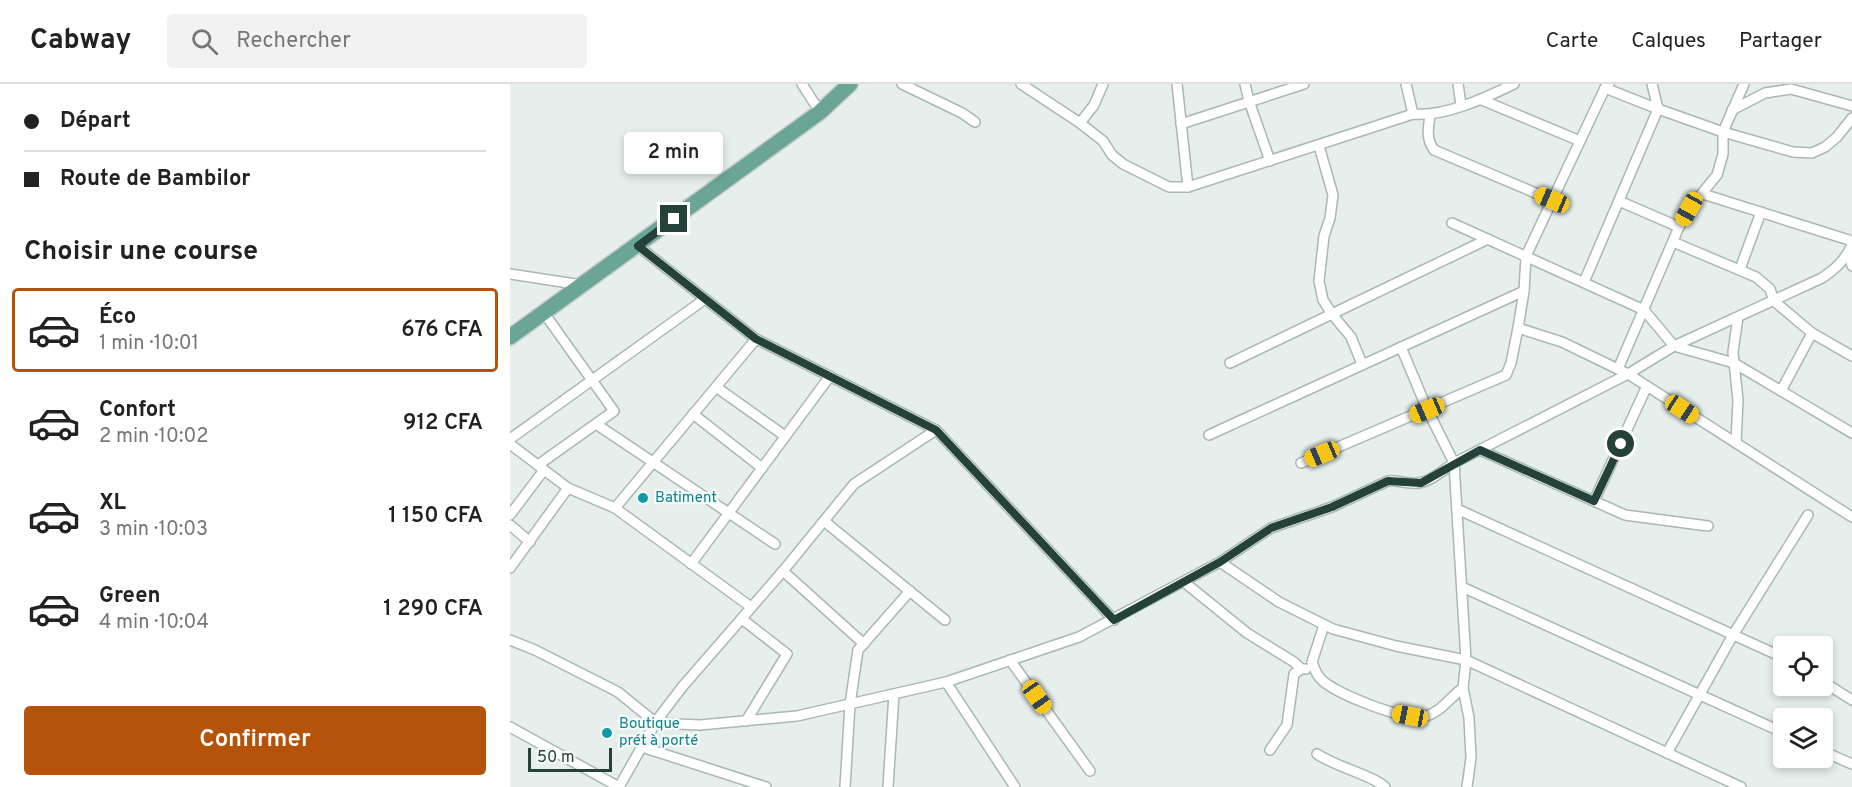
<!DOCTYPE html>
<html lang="fr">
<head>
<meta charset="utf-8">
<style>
  :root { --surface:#fff; --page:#f2f2f2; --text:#222; --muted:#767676; --line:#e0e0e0; --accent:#b45309 }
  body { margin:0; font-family:Overpass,sans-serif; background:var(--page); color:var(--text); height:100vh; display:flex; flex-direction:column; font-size:22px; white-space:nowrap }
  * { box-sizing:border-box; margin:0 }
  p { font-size:20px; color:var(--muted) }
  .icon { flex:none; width:33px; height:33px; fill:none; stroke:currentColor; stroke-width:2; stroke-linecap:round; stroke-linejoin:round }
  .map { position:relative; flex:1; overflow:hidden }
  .sheet { display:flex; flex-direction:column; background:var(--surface); width:510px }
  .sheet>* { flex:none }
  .guide { display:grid; align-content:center; height:132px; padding:0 24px; background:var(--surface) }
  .fabs { position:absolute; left:1263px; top:552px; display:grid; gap:12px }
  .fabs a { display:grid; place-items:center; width:60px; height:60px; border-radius:6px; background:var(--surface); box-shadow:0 3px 9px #0003; font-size:30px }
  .scale { position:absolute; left:18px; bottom:15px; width:84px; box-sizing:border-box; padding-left:6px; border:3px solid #24423a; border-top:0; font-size:16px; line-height:21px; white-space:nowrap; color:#24423a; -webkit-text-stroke:4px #f7fbf9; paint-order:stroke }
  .end { position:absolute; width:27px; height:27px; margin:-14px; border:8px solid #24423a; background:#fff; box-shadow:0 0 0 3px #fff }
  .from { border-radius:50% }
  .bubble { position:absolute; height:42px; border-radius:6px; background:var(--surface); box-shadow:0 3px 9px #0003; font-size:20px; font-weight:600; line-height:42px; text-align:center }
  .car { position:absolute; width:18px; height:36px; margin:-18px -9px; border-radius:8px; box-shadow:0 0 4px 2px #0007; background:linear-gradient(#f5c518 24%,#345 0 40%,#f5c518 0 76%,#345 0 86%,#f5c518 0) }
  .guide b { display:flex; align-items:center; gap:21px; height:57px; font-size:22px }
  .guide b+b { border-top:2px solid var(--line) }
  .guide i { width:15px; height:15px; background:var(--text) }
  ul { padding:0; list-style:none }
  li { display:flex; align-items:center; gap:18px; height:84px; margin:0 12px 9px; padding:0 12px; border:3px solid transparent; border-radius:6px }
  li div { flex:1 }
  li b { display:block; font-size:22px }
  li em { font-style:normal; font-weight:600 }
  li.on { border-color:var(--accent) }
  li>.icon { width:54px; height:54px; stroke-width:1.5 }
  h2 { padding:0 24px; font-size:27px; line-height:72px }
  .button { display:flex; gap:12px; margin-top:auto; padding:12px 24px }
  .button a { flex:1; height:69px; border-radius:6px; background:var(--accent); color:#fff; font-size:24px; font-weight:600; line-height:69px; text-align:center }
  header { display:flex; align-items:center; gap:36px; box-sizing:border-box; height:84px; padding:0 30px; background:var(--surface); border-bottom:2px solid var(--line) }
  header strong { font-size:28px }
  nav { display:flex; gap:33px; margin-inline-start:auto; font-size:21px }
  .search { width:420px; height:54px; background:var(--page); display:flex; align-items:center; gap:15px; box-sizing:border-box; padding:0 21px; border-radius:6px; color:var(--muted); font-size:22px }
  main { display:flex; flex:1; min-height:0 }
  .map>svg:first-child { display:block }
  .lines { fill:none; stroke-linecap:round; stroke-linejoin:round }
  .minor-casing { stroke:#a8b8b2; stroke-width:12 }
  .primary-casing { stroke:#c2cac8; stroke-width:18 }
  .minor { stroke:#fff; stroke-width:9 }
  .primary { stroke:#6aa596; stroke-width:15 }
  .route { stroke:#24423a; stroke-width:8 }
  .culture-dot { fill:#0f9aa8; stroke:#f7fbf9; stroke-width:2 }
  .labels { text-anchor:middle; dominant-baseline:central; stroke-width:4.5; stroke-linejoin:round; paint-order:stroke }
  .culture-label { font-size:15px; fill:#0d838f; stroke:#f7fbf9; text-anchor:start }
</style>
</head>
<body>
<header>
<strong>Cabway</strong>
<div class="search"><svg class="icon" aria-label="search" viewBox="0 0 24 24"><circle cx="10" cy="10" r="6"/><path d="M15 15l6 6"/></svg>Rechercher</div>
<nav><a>Carte</a><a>Calques</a><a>Partager</a></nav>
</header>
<main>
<section class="sheet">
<div class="guide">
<b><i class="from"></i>Départ</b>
<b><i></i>Route de Bambilor</b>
</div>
<h2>Choisir une course</h2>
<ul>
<li class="on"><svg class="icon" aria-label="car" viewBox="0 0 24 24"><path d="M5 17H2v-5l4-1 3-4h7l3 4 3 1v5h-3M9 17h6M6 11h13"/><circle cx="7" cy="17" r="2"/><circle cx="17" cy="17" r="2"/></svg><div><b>Éco</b><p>1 min · 10:01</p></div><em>676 CFA</em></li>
<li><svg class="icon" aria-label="car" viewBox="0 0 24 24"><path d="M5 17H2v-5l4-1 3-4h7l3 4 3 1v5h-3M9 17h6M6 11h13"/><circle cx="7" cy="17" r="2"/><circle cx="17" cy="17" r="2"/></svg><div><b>Confort</b><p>2 min · 10:02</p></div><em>912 CFA</em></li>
<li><svg class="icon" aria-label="car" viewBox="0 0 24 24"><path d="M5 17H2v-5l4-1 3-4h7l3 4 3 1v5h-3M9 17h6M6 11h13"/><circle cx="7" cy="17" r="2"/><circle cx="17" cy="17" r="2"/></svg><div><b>XL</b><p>3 min · 10:03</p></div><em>1 150 CFA</em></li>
<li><svg class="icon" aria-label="car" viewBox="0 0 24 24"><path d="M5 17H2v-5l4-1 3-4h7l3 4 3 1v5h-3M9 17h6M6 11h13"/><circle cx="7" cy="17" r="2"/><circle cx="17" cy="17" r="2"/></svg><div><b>Green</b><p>4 min · 10:04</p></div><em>1 290 CFA</em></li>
</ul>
<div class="button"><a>Confirmer</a></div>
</section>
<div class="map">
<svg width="1342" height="703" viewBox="0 0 1342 703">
  <rect width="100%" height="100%" fill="#e6efeb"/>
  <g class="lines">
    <g class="minor-casing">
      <g id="minor">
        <path d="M292 0 310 28"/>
        <path d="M392 0 452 29 465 38"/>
        <path d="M511 0 570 39"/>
        <path d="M593 0 584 21 570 39 593 57 602 71 613 80 659 103H678L903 30C935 33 975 14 1004 0"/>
        <path d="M667 0 678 103"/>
        <path d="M735 0 739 17 760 77"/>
        <path d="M896 0 903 30"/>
        <path d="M948 0 951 21"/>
        <path d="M1099 0 1095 4 1016 172 1014 207 1008 244 1052 258 1118 290 1342 433"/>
        <path d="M1095 4 1148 25 1213 48 1283 68 1302 69 1315 63 1327 53 1342 34"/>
        <path d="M972 16 1070 57"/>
        <path d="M1222 26 1255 9 1281 5 1342 22"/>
        <path d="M920 32C918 45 916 55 924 66L1042 116"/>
        <path d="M671 40 794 0"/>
        <path d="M809 62 823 111 820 134 814 152 809 197 813 216 822 230 841 253 852 280"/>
        <path d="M1193 110 1342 157"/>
        <path d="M1109 117 1169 143"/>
        <path d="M942 139 1134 226 1164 262 1312 194C1325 185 1336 176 1342 160"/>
        <path d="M1163 158 1246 193 1260 205 1264 217 1302 249 1342 272"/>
        <path d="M128 162 246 255 426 346 604 536"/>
        <path d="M1339 169 1342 182"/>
        <path d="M1230 185 1251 128"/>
        <path d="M0 190 72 201"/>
        <path d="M1074 198 1148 25 1142 0"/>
        <path d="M891 263 917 325 944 379 956 576 953 604 959 634 961 674 957 703"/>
        <path d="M720 279 978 155"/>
        <path d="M1108 285 1169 143 1179 125 1207 91 1213 70V48L1234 0"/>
        <path d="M206 303 275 352"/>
        <path d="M1271 307 1302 249"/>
        <path d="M183 330 252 384"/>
        <path d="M86 340 265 460"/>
        <path d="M699 351 1014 207"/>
        <path d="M0 355 195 215"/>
        <path d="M1226 359 1228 316 1223 268 1228 233"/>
        <path d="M0 360 58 404"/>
        <path d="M970 366 1115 431 1198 442"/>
        <path d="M791 379 996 291 1001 279 1008 244"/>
        <path d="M28 381 104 327 34 229"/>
        <path d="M1084 417 1137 302"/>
        <path d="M105 424 246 255"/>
        <path d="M947 425 1274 574"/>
        <path d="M0 431 34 386"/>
        <path d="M314 437 435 536"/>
        <path d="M0 441 20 458"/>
        <path d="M710 478 769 518 823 545 886 562 956 576 1231 703"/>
        <path d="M181 480 320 292"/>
        <path d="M0 484 58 404 105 424 241 523"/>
        <path d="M273 487 354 560"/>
        <path d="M674 498 737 549 784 578 791 585"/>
        <path d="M952 503 1274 649"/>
        <path d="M232 535 277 570 236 637"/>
        <path d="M814 541 802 578C804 583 806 590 810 594 822 609 893 636 912 633 930 630 939 614 953 604"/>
        <path d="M0 556 25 566 108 608 146 639 190 641 287 632 436 598 569 553 710 478 761 444 822 423 878 397C887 396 893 399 902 399 917 401 932 387 944 379L1118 290 1164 262 1224 279 1342 349"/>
        <path d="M500 576 580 687"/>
        <path d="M1312 597 1342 616"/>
        <path d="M436 598 505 703"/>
        <path d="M0 643 109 703"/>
        <path d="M132 663 256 703"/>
        <path d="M760 666 777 641 784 590 791 585H796"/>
        <path d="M1312 667 1342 680"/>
        <path d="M1157 669 1223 551 1298 431"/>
        <path d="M807 670C826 683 862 691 875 703"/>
        <path d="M109 703 147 636 173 602 273 487 344 400 426 346"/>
        <path d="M335 703 340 620 348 566 400 507"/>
        <path d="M378 703 384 610"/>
      </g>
    </g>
    <g class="primary-casing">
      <path id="primary" d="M0 253 310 28 340 0"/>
    </g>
    <use href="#minor" class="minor"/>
    <use href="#primary" class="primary"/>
  </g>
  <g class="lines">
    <path class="route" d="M164 135 128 162 246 255 426 346 604 536 710 478 761 444 822 423 878 397 911 399 970 366 1084 417 1111 360"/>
  </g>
  <g class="culture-dot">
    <circle cx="133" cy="414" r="6"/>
    <circle cx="97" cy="649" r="6"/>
  </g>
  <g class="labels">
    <g class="culture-label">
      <text x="145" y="414">Batiment</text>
      <text x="109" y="640">Boutique<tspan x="109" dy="17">prét à porté</tspan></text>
    </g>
  </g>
</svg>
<div class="fabs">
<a><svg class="icon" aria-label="locate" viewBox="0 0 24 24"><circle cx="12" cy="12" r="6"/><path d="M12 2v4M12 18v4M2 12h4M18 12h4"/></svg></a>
<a><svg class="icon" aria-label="layers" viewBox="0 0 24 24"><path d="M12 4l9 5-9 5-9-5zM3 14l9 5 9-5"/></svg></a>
</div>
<div class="scale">50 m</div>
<i class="end from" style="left:1111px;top:360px"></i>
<i class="end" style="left:164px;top:135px"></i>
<div class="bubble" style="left:114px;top:48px;width:99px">2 min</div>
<i class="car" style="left:1042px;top:116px;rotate:293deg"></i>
<i class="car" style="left:1179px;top:125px;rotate:209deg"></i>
<i class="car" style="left:1172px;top:325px;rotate:123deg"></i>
<i class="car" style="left:917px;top:326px;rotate:247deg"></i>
<i class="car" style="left:812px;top:370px;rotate:247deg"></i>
<i class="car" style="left:527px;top:613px;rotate:145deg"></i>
<i class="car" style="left:900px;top:632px;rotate:281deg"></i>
</div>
</main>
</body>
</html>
